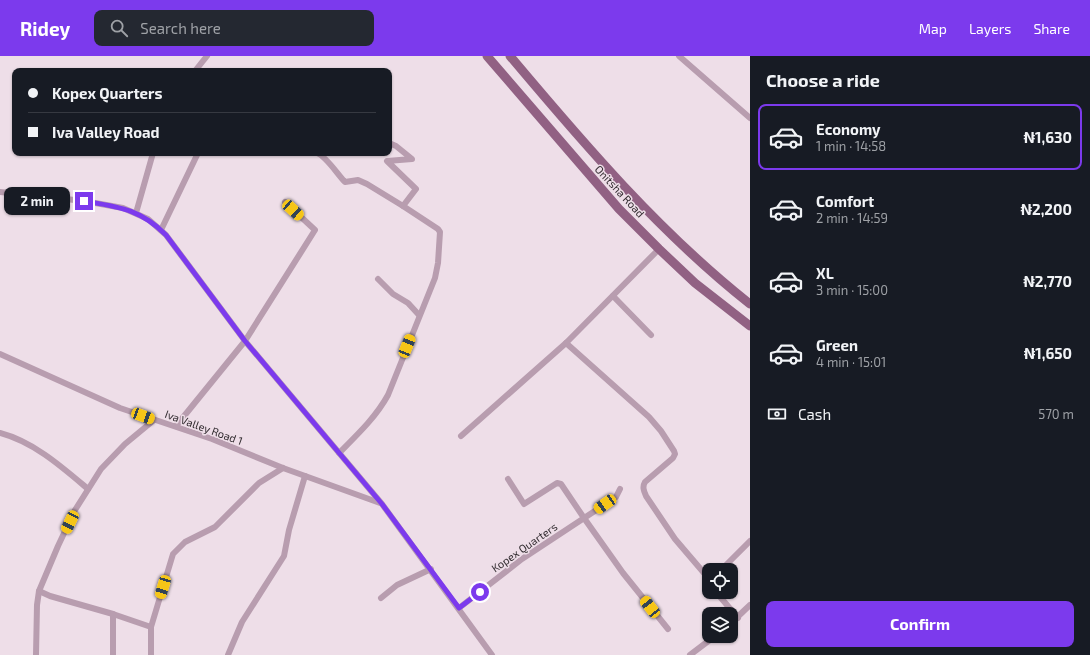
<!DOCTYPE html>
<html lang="en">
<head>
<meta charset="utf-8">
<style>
  :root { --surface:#171b24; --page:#242831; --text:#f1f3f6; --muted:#9ea1a6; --line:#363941; --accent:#7c3aed }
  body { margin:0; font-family:"Exo 2",sans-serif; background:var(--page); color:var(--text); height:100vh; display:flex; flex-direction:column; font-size:15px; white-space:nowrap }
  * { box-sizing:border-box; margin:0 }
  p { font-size:13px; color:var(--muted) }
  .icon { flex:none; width:22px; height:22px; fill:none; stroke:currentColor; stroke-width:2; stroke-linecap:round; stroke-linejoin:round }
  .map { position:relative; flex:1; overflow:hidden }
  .side { display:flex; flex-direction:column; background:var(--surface); width:340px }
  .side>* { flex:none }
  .hud { position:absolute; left:12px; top:12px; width:380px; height:88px; border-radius:8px; box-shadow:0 1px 3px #0004; display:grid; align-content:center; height:88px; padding:0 16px; background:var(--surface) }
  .tools { position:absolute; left:702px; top:507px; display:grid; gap:8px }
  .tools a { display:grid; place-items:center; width:36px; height:36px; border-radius:8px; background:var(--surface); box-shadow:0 1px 3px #0004; font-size:20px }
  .end { position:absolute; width:18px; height:18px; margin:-9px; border:5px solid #7c3aed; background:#fff; box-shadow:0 0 0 2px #fff }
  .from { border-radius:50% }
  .bubble { position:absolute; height:28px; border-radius:8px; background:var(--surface); box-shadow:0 1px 3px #0004; font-size:13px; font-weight:700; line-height:28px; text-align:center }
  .car { position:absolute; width:12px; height:24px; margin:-12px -6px; border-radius:5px; box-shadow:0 0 3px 1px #0007; background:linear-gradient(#f5c518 24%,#345 0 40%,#f5c518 0 76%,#345 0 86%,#f5c518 0) }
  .hud b { display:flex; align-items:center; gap:14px; height:38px; font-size:15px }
  .hud b+b { border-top:1px solid var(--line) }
  .hud i { width:10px; height:10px; background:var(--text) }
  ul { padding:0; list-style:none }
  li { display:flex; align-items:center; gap:12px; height:66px; margin:0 8px 6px; padding:0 8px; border:2px solid transparent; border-radius:8px }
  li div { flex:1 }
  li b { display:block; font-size:15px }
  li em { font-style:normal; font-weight:700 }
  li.active { border-color:var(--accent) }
  li>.icon { width:36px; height:36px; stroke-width:1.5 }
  h2 { padding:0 16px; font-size:18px; line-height:48px }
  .pay { display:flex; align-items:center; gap:10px; height:44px; padding:0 16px; font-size:15px }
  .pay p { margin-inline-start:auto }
  .primary-button { display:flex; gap:8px; margin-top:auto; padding:8px 16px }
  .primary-button a { flex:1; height:46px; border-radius:8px; background:var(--accent); color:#fff; font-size:16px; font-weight:700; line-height:46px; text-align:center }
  header { display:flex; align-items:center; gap:24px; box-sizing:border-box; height:56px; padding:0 20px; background:var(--accent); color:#fff }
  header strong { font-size:19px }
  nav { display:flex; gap:22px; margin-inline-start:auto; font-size:14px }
  .search { width:280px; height:36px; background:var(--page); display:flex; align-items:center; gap:10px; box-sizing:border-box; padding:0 14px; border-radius:8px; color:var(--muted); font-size:15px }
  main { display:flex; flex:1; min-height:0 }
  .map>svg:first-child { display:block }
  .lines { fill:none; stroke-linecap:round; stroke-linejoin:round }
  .street { stroke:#b89daf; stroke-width:6 }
  .primary { stroke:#916183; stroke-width:9 }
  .route { stroke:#7c3aed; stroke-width:5 }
  .labels { text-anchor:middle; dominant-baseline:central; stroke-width:3; stroke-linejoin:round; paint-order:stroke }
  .street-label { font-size:11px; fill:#332d31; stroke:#eedee8 }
</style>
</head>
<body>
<header>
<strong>Ridey</strong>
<div class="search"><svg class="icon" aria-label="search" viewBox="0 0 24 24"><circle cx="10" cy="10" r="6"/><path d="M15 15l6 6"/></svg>Search here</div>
<nav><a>Map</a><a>Layers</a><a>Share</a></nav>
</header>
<main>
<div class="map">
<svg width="750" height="599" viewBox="0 0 750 599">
  <rect width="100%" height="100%" fill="#eedee8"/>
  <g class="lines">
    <g class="street">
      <path d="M679 0 750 62"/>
      <path d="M195 15 207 0"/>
      <path d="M317 97C326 100 338 119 345 126L358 124 367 128 403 150"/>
      <path d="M0 136 84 145 123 152 148 163 166 179 245 285 382 448 492 599"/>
      <path d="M136 157 153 97"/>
      <path d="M161 174 198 97"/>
      <path d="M378 223 393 238 408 247 419 259"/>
      <path d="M613 240 651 279"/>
      <path d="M566 287 649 361 661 375 674 395 675 398 673 402 645 426C642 431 644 435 646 440L675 483 704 517"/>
      <path d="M0 298 120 352 212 383 283 412 380 447"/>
      <path d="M176 370 245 285 315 174 285 146"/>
      <path d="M0 377C34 386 62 411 88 433"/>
      <path d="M461 380 566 287 659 193"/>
      <path d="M339 397C357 379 376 361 388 339L435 222 438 207 440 176 438 173 403 150 416 133 387 105 412 103 396 90 389 87"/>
      <path d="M508 423 524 448 557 427 561 428 584 462 623 517 668 573"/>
      <path d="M721 514 750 485"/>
      <path d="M39 535 50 540 113 558 151 571"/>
      <path d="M716 536 738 562"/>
      <path d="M381 542 397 529 431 513"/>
      <path d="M459 552 522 503 616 441 620 433"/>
      <path d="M731 567 750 549"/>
      <path d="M36 599 37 549 39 535 58 490 75 454 101 413 125 388 154 364"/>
      <path d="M113 599V558"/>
      <path d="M151 599V571L173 498 185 486 215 471 259 427 283 412"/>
      <path d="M228 599 242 566 284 500 289 474 305 420"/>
      <path d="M690 599 715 580"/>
    </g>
    <g class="primary">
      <path d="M487 0 619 153 659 193 695 227 750 270"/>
      <path d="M510 0C584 88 659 176 750 248"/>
    </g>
  </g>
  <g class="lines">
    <path class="route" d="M84 145C119 151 140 153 166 179L245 285 382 448 459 552 480 536"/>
  </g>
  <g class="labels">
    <g class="street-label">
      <text transform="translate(620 135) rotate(47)">Onitsha Road</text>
      <text transform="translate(204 371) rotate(20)">Iva Valley Road 1</text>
      <text transform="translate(524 491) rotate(-35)">Kopex Quarters</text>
    </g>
  </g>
</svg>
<div class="tools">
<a><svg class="icon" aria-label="locate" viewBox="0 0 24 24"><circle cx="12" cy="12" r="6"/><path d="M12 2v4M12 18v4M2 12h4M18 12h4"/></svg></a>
<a><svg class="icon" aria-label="layers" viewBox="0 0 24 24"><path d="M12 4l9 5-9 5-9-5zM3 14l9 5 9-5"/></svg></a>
</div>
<i class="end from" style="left:480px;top:536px"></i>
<i class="end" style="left:84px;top:145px"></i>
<div class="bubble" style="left:4px;top:131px;width:66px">2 min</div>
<i class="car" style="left:293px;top:154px;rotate:132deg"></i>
<i class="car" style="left:407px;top:290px;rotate:22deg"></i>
<i class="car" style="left:143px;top:360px;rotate:110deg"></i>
<i class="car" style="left:605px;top:448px;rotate:236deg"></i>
<i class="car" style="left:70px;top:466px;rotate:206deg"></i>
<i class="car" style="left:163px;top:531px;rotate:197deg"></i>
<i class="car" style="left:650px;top:551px;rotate:322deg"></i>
<div class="hud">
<b><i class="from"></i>Kopex Quarters</b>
<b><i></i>Iva Valley Road</b>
</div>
</div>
<section class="side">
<h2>Choose a ride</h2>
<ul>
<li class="active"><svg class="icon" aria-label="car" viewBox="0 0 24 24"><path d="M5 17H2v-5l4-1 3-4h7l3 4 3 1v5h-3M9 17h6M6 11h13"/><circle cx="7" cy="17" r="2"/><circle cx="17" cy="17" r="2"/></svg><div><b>Economy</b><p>1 min · 14:58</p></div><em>₦1,630</em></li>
<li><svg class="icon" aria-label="car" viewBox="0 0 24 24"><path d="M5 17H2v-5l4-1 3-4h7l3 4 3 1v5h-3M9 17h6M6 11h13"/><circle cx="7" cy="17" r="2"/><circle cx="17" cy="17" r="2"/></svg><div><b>Comfort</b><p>2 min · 14:59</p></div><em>₦2,200</em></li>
<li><svg class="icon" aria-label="car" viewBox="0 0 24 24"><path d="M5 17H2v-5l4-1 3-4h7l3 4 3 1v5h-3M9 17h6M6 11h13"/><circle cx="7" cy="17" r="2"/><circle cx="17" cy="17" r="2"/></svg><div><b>XL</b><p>3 min · 15:00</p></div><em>₦2,770</em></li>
<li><svg class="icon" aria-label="car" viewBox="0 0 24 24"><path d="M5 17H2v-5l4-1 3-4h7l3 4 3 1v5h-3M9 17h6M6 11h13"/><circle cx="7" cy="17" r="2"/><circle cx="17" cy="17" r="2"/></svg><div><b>Green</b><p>4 min · 15:01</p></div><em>₦1,650</em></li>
</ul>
<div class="pay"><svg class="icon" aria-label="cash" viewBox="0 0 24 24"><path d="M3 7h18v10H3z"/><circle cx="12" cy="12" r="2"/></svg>Cash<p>570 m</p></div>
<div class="primary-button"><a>Confirm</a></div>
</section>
</main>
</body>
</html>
